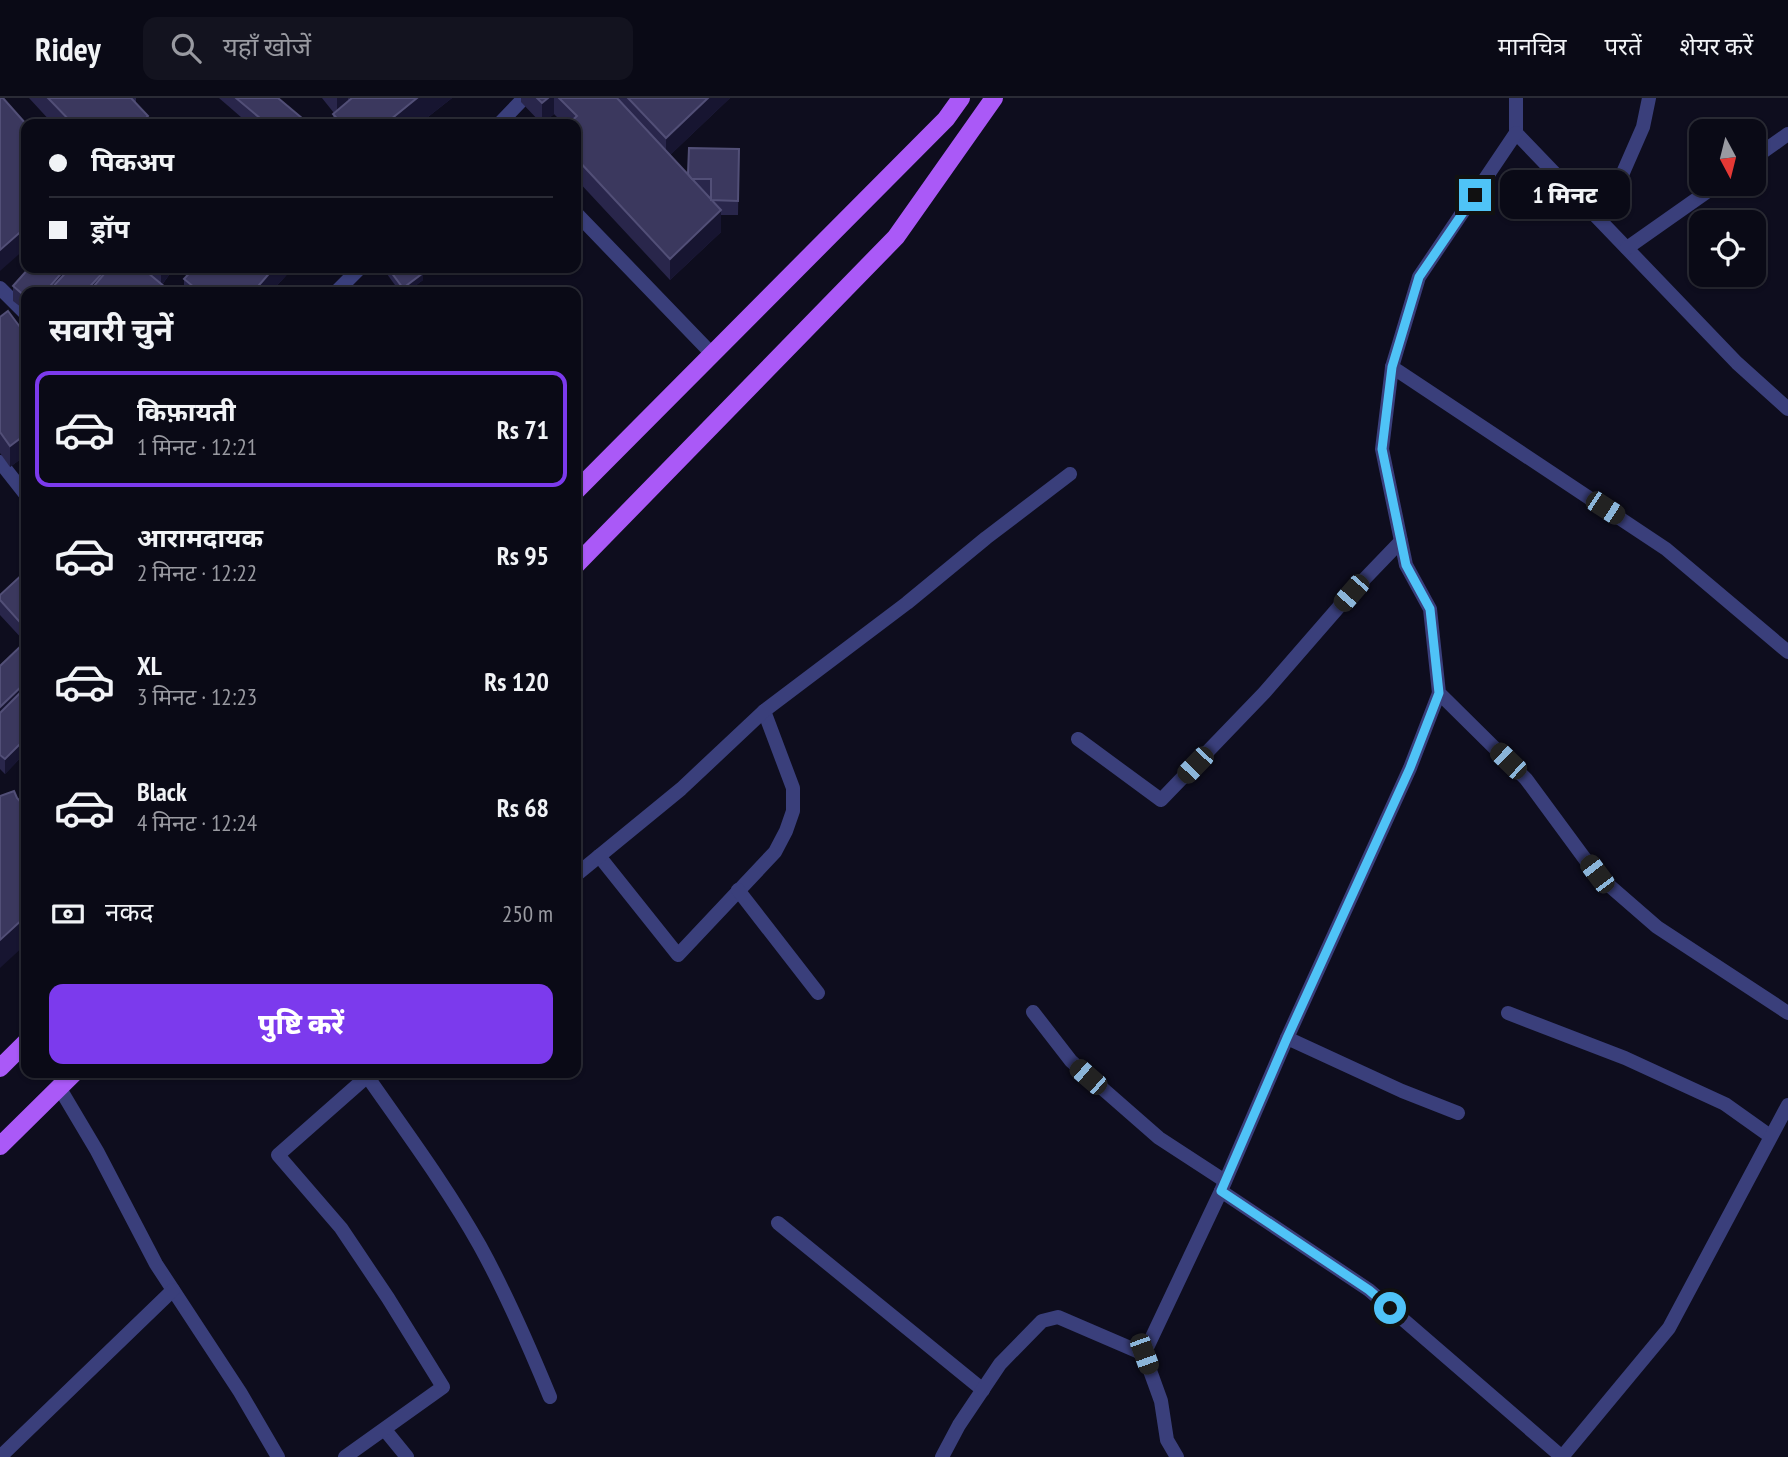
<!DOCTYPE html>
<html lang="hi">
<head>
<meta charset="utf-8">
<style>
  :root { --surface:#0a0a16; --page:#13131f; --text:#f1f3f6; --muted:#999aa1; --line:#2a2b35; --accent:#7c3aed }
  body { margin:0; font-family:"PT Sans Narrow","Noto Sans Devanagari",sans-serif; background:var(--page); color:var(--text); height:100vh; display:flex; flex-direction:column; font-size:26px; white-space:nowrap }
  * { box-sizing:border-box; margin:0 }
  p { font-size:23px; color:var(--muted) }
  .icon { flex:none; width:38px; height:38px; fill:none; stroke:currentColor; stroke-width:2; stroke-linecap:round; stroke-linejoin:round }
  .map { position:relative; flex:1; overflow:hidden }
  .sheet { position:absolute; left:21px; top:189px; width:560px; height:791px; display:flex; flex-direction:column; background:var(--surface); border-radius:14px; box-shadow:0 2px 5px #0004,0 0 0 2px var(--line) }
  .sheet>* { flex:none }
  .top-card { position:absolute; left:21px; top:21px; width:560px; height:154px; border-radius:14px; box-shadow:0 2px 5px #0004,0 0 0 2px var(--line); display:grid; align-content:center; height:154px; padding:0 28px; background:var(--surface) }
  .needle { width:46px; rotate:173deg }
  .fabs { position:absolute; left:1689px; top:21px; display:grid; gap:14px }
  .fabs a { display:grid; place-items:center; width:77px; height:77px; border-radius:14px; background:var(--surface); box-shadow:0 2px 5px #0004,0 0 0 2px var(--line); font-size:35px }
  .end { position:absolute; width:32px; height:32px; margin:-16px; border:9px solid #4fc3f7; background:#111; box-shadow:0 0 0 4px #111 }
  .from { border-radius:50% }
  .bubble { position:absolute; height:49px; border-radius:14px; background:var(--surface); box-shadow:0 2px 5px #0004,0 0 0 2px var(--line); font-size:23px; font-weight:800; line-height:49px; text-align:center }
  .car { position:absolute; width:21px; height:42px; margin:-21px -10px; border-radius:9px; box-shadow:0 0 5px 2px #0007; background:linear-gradient(#222 24%,#8ab4d8 0 40%,#222 0 76%,#8ab4d8 0 86%,#222 0) }
  .top-card b { display:flex; align-items:center; gap:24px; height:66px; font-size:26px }
  .top-card b+b { border-top:2px solid var(--line) }
  .top-card i { width:18px; height:18px; background:var(--text) }
  ul { padding:0; list-style:none }
  li { display:flex; align-items:center; gap:21px; height:116px; margin:0 14px 10px; padding:0 14px; border:4px solid transparent; border-radius:14px }
  li div { flex:1 }
  li b { display:block; font-size:26px }
  li em { font-style:normal; font-weight:800 }
  li.on { border-color:var(--accent) }
  li>.icon { width:63px; height:63px; stroke-width:1.5 }
  h2 { padding:0 28px; font-size:32px; line-height:84px }
  .pay { display:flex; align-items:center; gap:18px; height:77px; padding:0 28px; font-size:26px }
  .pay p { margin-inline-start:auto }
  .button { display:flex; gap:14px; margin-top:auto; padding:14px 28px }
  .button a { flex:1; height:80px; border-radius:14px; background:var(--accent); color:#fff; font-size:28px; font-weight:800; line-height:80px; text-align:center }
  header { display:flex; align-items:center; gap:42px; box-sizing:border-box; height:98px; padding:0 35px; background:var(--surface); border-bottom:2px solid var(--line) }
  header strong { font-size:33px }
  nav { display:flex; gap:38px; margin-inline-start:auto; font-size:24px }
  .search { width:490px; height:63px; background:var(--page); display:flex; align-items:center; gap:18px; box-sizing:border-box; padding:0 24px; border-radius:14px; color:var(--muted); font-size:26px }
  .map>svg:first-child { display:block }
  .lines { fill:none; stroke-linecap:round; stroke-linejoin:round }
  .minor { stroke:#3a3f7b; stroke-width:14 }
  .primary { stroke:#aa59f7; stroke-width:18 }
  .wall { fill:#29264b }
  .shaded-wall { fill:#171531 }
  .building { fill:#3b385e; stroke:#524f77; stroke-width:2 }
  .route { stroke:#4fc3f7; stroke-width:9 }
</style>
</head>
<body>
<header>
<strong>Ridey</strong>
<div class="search"><svg class="icon" aria-label="search" viewBox="0 0 24 24"><circle cx="10" cy="10" r="6"/><path d="M15 15l6 6"/></svg>यहाँ खोजें</div>
<nav><a>मानचित्र</a><a>परतें</a><a>शेयर करें</a></nav>
</header>
<div class="map">
<svg width="1788" height="1359" viewBox="0 0 1788 1359">
  <rect width="100%" height="100%" fill="#0e0d1e"/>
  <g class="lines">
    <g class="minor">
      <path d="M1516 0V35L1737 265 1788 311"/>
      <path d="M499 26 524 0"/>
      <path d="M1516 35 1419 179 1392 269 1666 451 1788 554"/>
      <path d="M1754 60 1788 36"/>
      <path d="M1583 104 1622 77 1643 29 1649 0"/>
      <path d="M576 115 712 256"/>
      <path d="M1627 150 1718 86"/>
      <path d="M0 190 26 216"/>
      <path d="M336 194 360 170"/>
      <path d="M1392 269 1382 351 1406 467 1430 511 1439 595 1526 681 1596 776 1657 829 1788 915"/>
      <path d="M0 364 26 397"/>
      <path d="M1078 641 1161 702 1264 595 1351 495 1401 443"/>
      <path d="M599 758 678 857 775 754 786 733 793 713V690L764 613"/>
      <path d="M576 777 681 691 764 613 907 505 986 440 1070 376"/>
      <path d="M738 792 818 895"/>
      <path d="M1033 914 1071 963 1159 1040 1225 1083"/>
      <path d="M1508 915 1625 960 1725 1006 1770 1038"/>
      <path d="M1287 940 1402 993 1458 1015"/>
      <path d="M367 978C406 1034 447 1089 480 1148 507 1197 529 1248 550 1299"/>
      <path d="M59 989 97 1053 156 1166 240 1294 278 1359"/>
      <path d="M1221 1093 1369 1192 1562 1359"/>
      <path d="M778 1125 983 1292"/>
      <path d="M385 1332 407 1359"/>
      <path d="M0 1359 173 1192"/>
      <path d="M345 1359 443 1289 388 1200 341 1130 278 1057 371 975"/>
      <path d="M942 1359 959 1327 1000 1266 1042 1223 1058 1219 1144 1256"/>
      <path d="M1177 1359 1167 1342 1161 1303 1144 1256 1221 1093 1287 940 1410 670 1439 595"/>
      <path d="M1562 1359 1669 1230 1788 1007"/>
    </g>
    <g class="primary">
      <path d="M576 393 946 21 961 0"/>
      <path d="M576 467 896 139 994 0"/>
      <path d="M0 970 26 944"/>
      <path d="M0 1048 74 975"/>
    </g>
  </g>
  <g class="wall">
    <path d="M29 0H136V5L148 26H53Z"/>
    <path d="M219 0H278L309 26H249Z"/>
    <path d="M322 0H452L419 26H333V16L334 15Z"/>
    <path d="M521 0H730L670 57 688 76 739 66 738 117H721V134L670 182 576 81V26H564L554 16 542 26 521 4Z"/>
    <path d="M29 170H174L162 187 26 194V213L13 203V188Z"/>
    <path d="M293 170 271 194H184V181Z"/>
    <path d="M387 170 423 182 407 194H400L387 176Z"/>
    <path d="M0 219 26 237V357L10 369 0 355Z"/>
    <path d="M26 473V654L5 676 0 671V568L25 544 0 517V497Z"/>
  </g>
  <g class="shaded-wall">
    <path d="M337 0H348V9L337 18Z"/>
    <path d="M417 0H452L419 26H385Z"/>
    <path d="M548 0H554V16L542 26V5Z"/>
    <path d="M708 0H730L666 61V40Z"/>
    <path d="M148 18V26H140Z"/>
    <path d="M721 112V134L670 182V161Z"/>
    <path d="M26 129V150L0 173V152Z"/>
    <path d="M66 170H78L58 194H45Z"/>
    <path d="M107 170H120L98 194H85Z"/>
    <path d="M164 170H174L161 188V173Z"/>
    <path d="M274 170H293L271 194H253Z"/>
    <path d="M423 175V182L407 194H403V190Z"/>
    <path d="M26 336V357L10 369V348Z"/>
    <path d="M26 584V598L0 623V609Z"/>
    <path d="M26 640V654L5 676V661Z"/>
    <path d="M26 818V846L0 870V842Z"/>
  </g>
  <g class="building">
    <path d="M0 0H3L26 26V129L0 152Z"/>
    <path d="M48 0H131L148 18 140 26H73Z"/>
    <path d="M236 0H278L309 26H267Z"/>
    <path d="M352 0H417L385 26H342L333 16Z"/>
    <path d="M537 0H548L542 5Z"/>
    <path d="M559 0H617L721 112 670 161 576 60V26H568L577 18Z"/>
    <path d="M628 0H708L666 40Z"/>
    <path d="M689 50 739 51 738 103 711 102V81H692L688 76Z"/>
    <path d="M29 170H66L45 194H26V199L13 188Z"/>
    <path d="M70 170H107L85 194H48Z"/>
    <path d="M109 170H142L171 194H89Z"/>
    <path d="M194 170H274L253 194H200L184 181Z"/>
    <path d="M388 170H419L423 175 403 190Z"/>
    <path d="M8 213 26 237V336L10 348 0 334V219Z"/>
    <path d="M26 473V531L0 502V497Z"/>
    <path d="M26 543V584L0 609V568Z"/>
    <path d="M26 589V640L5 661 0 657V615Z"/>
    <path d="M14 693 17 700 26 710V818L0 842V698Z"/>
  </g>
  <g class="lines">
    <path class="route" d="M1390 1210 1369 1192 1221 1093 1287 940 1410 670 1439 595 1430 511 1406 467 1382 351 1392 269 1419 179 1475 97"/>
  </g>
</svg>
<div class="fabs">
<a><svg class="needle" viewBox="-14 -14 28 28"><path d="M0-13l5 13h-10z" fill="#e53935"/><path d="M0 13l5-13h-10z" fill="#999aa1"/></svg></a>
<a><svg class="icon" aria-label="locate" viewBox="0 0 24 24"><circle cx="12" cy="12" r="6"/><path d="M12 2v4M12 18v4M2 12h4M18 12h4"/></svg></a>
</div>
<i class="end from" style="left:1390px;top:1210px"></i>
<i class="end" style="left:1475px;top:97px"></i>
<div class="bubble" style="left:1500px;top:72px;width:130px">1 मिनट</div>
<i class="car" style="left:1605px;top:410px;rotate:123deg"></i>
<i class="car" style="left:1351px;top:495px;rotate:221deg"></i>
<i class="car" style="left:1508px;top:663px;rotate:314deg"></i>
<i class="car" style="left:1195px;top:667px;rotate:224deg"></i>
<i class="car" style="left:1597px;top:776px;rotate:323deg"></i>
<i class="car" style="left:1088px;top:979px;rotate:311deg"></i>
<i class="car" style="left:1144px;top:1256px;rotate:160deg"></i>
<div class="top-card">
<b><i class="from"></i>पिकअप</b>
<b><i></i>ड्रॉप</b>
</div>
<section class="sheet">
<h2>सवारी चुनें</h2>
<ul>
<li class="on"><svg class="icon" aria-label="car" viewBox="0 0 24 24"><path d="M5 17H2v-5l4-1 3-4h7l3 4 3 1v5h-3M9 17h6M6 11h13"/><circle cx="7" cy="17" r="2"/><circle cx="17" cy="17" r="2"/></svg><div><b>किफ़ायती</b><p>1 मिनट · 12:21</p></div><em>Rs 71</em></li>
<li><svg class="icon" aria-label="car" viewBox="0 0 24 24"><path d="M5 17H2v-5l4-1 3-4h7l3 4 3 1v5h-3M9 17h6M6 11h13"/><circle cx="7" cy="17" r="2"/><circle cx="17" cy="17" r="2"/></svg><div><b>आरामदायक</b><p>2 मिनट · 12:22</p></div><em>Rs 95</em></li>
<li><svg class="icon" aria-label="car" viewBox="0 0 24 24"><path d="M5 17H2v-5l4-1 3-4h7l3 4 3 1v5h-3M9 17h6M6 11h13"/><circle cx="7" cy="17" r="2"/><circle cx="17" cy="17" r="2"/></svg><div><b>XL</b><p>3 मिनट · 12:23</p></div><em>Rs 120</em></li>
<li><svg class="icon" aria-label="car" viewBox="0 0 24 24"><path d="M5 17H2v-5l4-1 3-4h7l3 4 3 1v5h-3M9 17h6M6 11h13"/><circle cx="7" cy="17" r="2"/><circle cx="17" cy="17" r="2"/></svg><div><b>Black</b><p>4 मिनट · 12:24</p></div><em>Rs 68</em></li>
</ul>
<div class="pay"><svg class="icon" aria-label="cash" viewBox="0 0 24 24"><path d="M3 7h18v10H3z"/><circle cx="12" cy="12" r="2"/></svg>नकद<p>250 m</p></div>
<div class="button"><a>पुष्टि करें</a></div>
</section>
</div>
</body>
</html>
